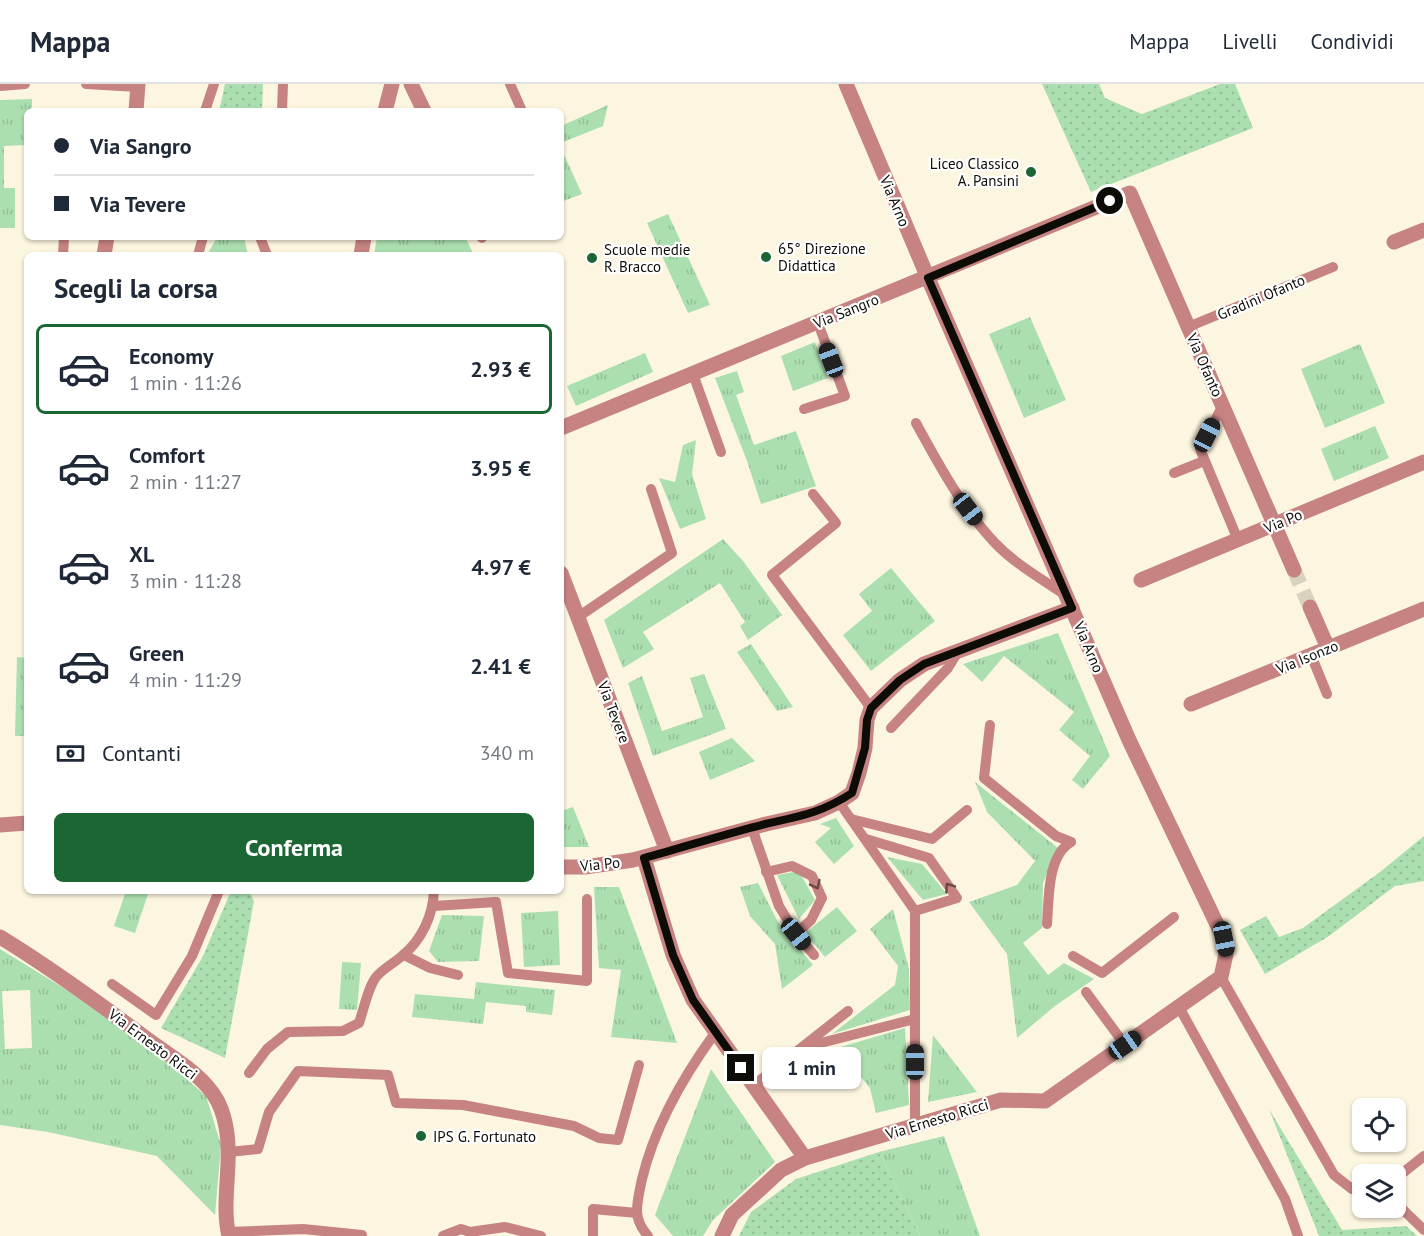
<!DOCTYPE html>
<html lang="it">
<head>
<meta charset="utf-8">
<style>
  :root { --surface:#fff; --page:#f2f2f3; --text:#1f2937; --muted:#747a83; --line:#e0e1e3; --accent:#1c6634 }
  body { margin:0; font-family:"PT Sans",sans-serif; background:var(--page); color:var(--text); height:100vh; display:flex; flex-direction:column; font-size:22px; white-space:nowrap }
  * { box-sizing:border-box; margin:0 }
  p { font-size:20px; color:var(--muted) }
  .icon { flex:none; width:33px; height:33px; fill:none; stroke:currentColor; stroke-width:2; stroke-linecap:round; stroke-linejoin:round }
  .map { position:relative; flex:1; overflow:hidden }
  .details { position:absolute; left:24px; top:168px; width:540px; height:642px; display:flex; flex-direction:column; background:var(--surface); border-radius:9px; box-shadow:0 2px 4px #0004 }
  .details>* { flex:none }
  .top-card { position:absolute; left:24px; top:24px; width:540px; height:132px; border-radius:9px; box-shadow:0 2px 4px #0004; display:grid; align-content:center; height:132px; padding:0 30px; background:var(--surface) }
  .controls { position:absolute; left:1352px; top:1014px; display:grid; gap:12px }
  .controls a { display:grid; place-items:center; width:54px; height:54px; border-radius:9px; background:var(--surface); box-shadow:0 2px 4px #0004; font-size:30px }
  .end { position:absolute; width:27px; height:27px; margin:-14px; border:8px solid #0e0c06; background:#fff; box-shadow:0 0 0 3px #fff }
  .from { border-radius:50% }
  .bubble { position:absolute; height:42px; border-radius:9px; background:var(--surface); box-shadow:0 2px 4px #0004; font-size:20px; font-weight:600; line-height:42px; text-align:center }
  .car { position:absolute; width:18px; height:36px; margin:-18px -9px; border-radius:8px; box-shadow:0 0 4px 2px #0007; background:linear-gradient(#222 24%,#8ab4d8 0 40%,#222 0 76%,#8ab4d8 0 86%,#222 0) }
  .top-card b { display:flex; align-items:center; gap:21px; height:57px; font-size:22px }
  .top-card b+b { border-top:2px solid var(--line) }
  .top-card i { width:15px; height:15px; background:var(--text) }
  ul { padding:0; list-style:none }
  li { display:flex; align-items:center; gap:18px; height:90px; margin:0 12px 9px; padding:0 18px; border:3px solid transparent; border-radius:9px }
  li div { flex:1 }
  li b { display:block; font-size:22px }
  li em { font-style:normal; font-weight:600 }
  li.on { border-color:var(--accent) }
  li>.icon { width:54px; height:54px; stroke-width:1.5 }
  h2 { padding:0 30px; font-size:27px; line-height:72px }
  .pay { display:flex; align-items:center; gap:15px; height:66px; padding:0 30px; font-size:22px }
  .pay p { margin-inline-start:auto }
  .cta { display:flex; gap:12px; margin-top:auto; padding:12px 30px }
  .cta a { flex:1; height:69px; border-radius:9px; background:var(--accent); color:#fff; font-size:24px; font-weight:600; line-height:69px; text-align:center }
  header { display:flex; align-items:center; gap:36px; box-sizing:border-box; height:84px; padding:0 30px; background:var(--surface); border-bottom:2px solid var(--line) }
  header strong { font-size:28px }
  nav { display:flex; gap:33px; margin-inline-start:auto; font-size:21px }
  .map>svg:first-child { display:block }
  .grass { fill:url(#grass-dots) }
  .park { fill:url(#park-tufts); fill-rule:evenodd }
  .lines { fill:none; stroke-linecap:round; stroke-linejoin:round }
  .minor-tunnel { stroke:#d8d2be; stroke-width:15; stroke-dasharray:15 8; stroke-linecap:butt }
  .service { stroke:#c68382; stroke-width:10 }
  .pedestrian { stroke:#c68382; stroke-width:15 }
  .minor { stroke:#c68382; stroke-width:15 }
  .oneway { stroke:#6a4844 }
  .route { stroke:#0e0c06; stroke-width:8 }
  .poi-dot { fill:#1c6634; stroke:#fff; stroke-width:2 }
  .labels { text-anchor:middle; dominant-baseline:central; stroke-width:4.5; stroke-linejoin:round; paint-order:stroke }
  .poi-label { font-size:15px; fill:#0e0c06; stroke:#fff; text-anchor:start }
  .street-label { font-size:15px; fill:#0e0c06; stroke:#fff }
</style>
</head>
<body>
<header>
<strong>Mappa</strong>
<nav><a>Mappa</a><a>Livelli</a><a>Condividi</a></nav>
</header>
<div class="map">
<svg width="1424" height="1152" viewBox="0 0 1424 1152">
  <defs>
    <pattern id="grass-dots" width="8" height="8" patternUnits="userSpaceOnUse" patternTransform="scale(1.5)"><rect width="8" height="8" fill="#acdfb0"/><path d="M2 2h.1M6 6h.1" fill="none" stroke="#93be96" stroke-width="1.8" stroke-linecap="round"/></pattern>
    <pattern id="park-tufts" width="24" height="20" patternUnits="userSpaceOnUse" patternTransform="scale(1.5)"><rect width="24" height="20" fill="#acdfb0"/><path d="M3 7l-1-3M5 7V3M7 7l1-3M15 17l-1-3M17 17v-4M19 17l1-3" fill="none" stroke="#93be96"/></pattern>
  </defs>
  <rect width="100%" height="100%" fill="#fcf5df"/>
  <g class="grass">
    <path d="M225 0H263L262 27H219Z"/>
    <path d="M1042 0H1099L1105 14 1142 30 1220 0H1235L1253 44 1091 108Z"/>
    <path d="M1424 752V797L1395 802 1329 852 1265 890 1240 846 1266 832 1279 853 1303 844 1380 788Z"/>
    <path d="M231 807H249L254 817 225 974 161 944 203 872Z"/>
    <path d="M1269 1025 1342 1146 1406 1142 1417 1152H1319Z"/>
    <path d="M879 1068 920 1152H739L751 1128 796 1095Z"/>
  </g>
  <g class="park">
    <path d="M32 15V27H27V61L4 62V104H15V144H0V16Z"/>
    <path d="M608 21 603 42 561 59V42Z"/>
    <path d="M561 64 582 110 561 118Z"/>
    <path d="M668 130 710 221 688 229 647 139Z"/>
    <path d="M217 153H244L248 171H207Z"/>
    <path d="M377 153H465L474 171H374Z"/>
    <path d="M1030 233 1066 316 1024 334 989 250Z"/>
    <path d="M815 258 828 294 793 307 781 272Z"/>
    <path d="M1360 260 1385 319 1325 344 1301 285Z"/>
    <path d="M645 269 653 288 576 322 567 302Z"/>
    <path d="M737 287 744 308 736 311 754 361 796 347 816 402 761 420 747 377 715 294Z"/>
    <path d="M1375 342 1389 374 1334 397 1321 365Z"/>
    <path d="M696 356 692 390 706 435 680 445 659 394 675 398 683 361Z"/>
    <path d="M723 455 743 477 782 531 748 556 740 542 745 538 720 499 643 548 654 565 623 584 604 536Z"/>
    <path d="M891 484 935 537 871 587 843 551 872 527 859 510Z"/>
    <path d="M1058 549 1110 672 1083 705 1072 696 1090 672 1059 646 1074 628 1004 572 982 598 963 580Z"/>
    <path d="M751 560 793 623 777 627 737 568Z"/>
    <path d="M17 573 27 574V652H15Z"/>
    <path d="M704 590 726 645 653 672 628 599 642 592 662 647 703 633 690 594Z"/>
    <path d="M732 654 755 677 710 696 699 668Z"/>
    <path d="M975 698 1058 764 1043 799 1042 844 1023 859 1048 891 1064 879 1094 895 1055 922 1017 954 1007 870 969 818 1017 801 1035 777 987 728Z"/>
    <path d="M573 723 589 763H561V727Z"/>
    <path d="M836 734 854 762 834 780 815 758 831 744 820 740Z"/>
    <path d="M887 773 922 780 947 810 923 816Z"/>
    <path d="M799 787 815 816 799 835 777 791Z"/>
    <path d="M758 799 778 838 813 881 782 905 775 860 750 832 740 803Z"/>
    <path d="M594 803H619L677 959 611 953 621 886 599 884Z"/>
    <path d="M126 807H149L135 849 114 842Z"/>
    <path d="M837 823 857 847 825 873 805 849Z"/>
    <path d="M893 825 909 885 910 926 832 950 895 901 898 882 870 845Z"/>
    <path d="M558 827 560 881 524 883 521 829Z"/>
    <path d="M442 831 484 832 479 877 438 878 429 867Z"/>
    <path d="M0 865 70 908 157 969 206 1012 221 1061 215 1131 157 1072 48 1048 0 1041ZM30 906 32 964 5 965 2 907Z"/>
    <path d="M342 878 361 879 357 926 339 925Z"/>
    <path d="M476 898 555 906 552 931 526 928V922L486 918 483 940 412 933 415 910 474 915Z"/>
    <path d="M905 944 909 1021 876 1029 870 1004 837 964Z"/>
    <path d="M933 951 977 1008 928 1018Z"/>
    <path d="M711 985 775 1078 713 1136 703 1152H673L655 1131Z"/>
    <path d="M944 1052 980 1152H920L879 1068Z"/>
  </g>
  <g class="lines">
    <path class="minor-tunnel" d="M1294 486 1310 523"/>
    <g class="service">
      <path d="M86 0 138 3"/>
      <path d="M510 0 522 27"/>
      <path d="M0 2 25 0"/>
      <path d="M205 27 214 0"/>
      <path d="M282 27 283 0"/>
      <path d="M260 153 267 171"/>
      <path d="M481 153 482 154"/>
      <path d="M63 171 64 153"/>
      <path d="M198 171 203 153"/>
      <path d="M1188 243 1333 183"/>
      <path d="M693 290 721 368"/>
      <path d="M1223 321 1200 365 1238 456"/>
      <path d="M804 325 845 312 818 239"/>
      <path d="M916 339C939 381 962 424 995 459 1015 480 1043 496 1067 512"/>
      <path d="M1174 389 1204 377"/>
      <path d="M813 410 836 439 772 491 871 624"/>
      <path d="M578 533 672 469 651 405"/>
      <path d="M1311 571 1327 610"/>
      <path d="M990 641 984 694 1056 752 1071 758"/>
      <path d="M891 644 948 584 959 566"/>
      <path d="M839 718 915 827V1042"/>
      <path d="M851 735 932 755 967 726"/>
      <path d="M752 744 779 822 796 850 814 871"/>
      <path d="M866 755 929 774 957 814 915 827"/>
      <path d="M766 788 792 782 812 792 822 814 811 836 796 850"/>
      <path d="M434 822 496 818 508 889 587 897V815"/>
      <path d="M1047 840C1049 815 1047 772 1071 758"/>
      <path d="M404 871 430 884 458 891"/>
      <path d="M1073 872 1102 889 1174 833"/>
      <path d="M1221 893 1334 1091 1352 1105 1362 1108"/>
      <path d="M112 900 156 931 192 872 219 807"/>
      <path d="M1086 908 1125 961"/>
      <path d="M1179 923 1285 1115 1298 1152"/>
      <path d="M805 963 915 935"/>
      <path d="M249 989 267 965 288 948 343 947 359 939C363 928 369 900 377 892 384 884 394 879 402 872 422 856 433 831 434 807"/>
      <path d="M754 1001 848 927"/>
      <path d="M229 1068 258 1065 269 1028 298 987 388 991 396 1019 463 1021 574 1042 599 1054 618 1056 639 981"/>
      <path d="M1395 1095 1424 1072"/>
      <path d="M1395 1118 1424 1146"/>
      <path d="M228 1148 303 1145 362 1151"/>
      <path d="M443 1152 461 1145 470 1148 505 1143 541 1152"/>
      <path d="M593 1152V1125L637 1129"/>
      <path d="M648 1152C642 1145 637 1137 637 1127 637 1116 640 1105 642 1095 655 1041 683 993 715 949"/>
    </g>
    <path class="pedestrian" d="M1394 158 1424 146"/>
    <g class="minor">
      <path d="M411 0 424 27"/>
      <path d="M136 27 138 0"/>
      <path d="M385 27 392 0"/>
      <path d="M104 171 107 153"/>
      <path d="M361 171 364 153"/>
      <path d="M561 344 1130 109 1294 486"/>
      <path d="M561 489 667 767"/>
      <path d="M1141 496 1424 378"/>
      <path d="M1310 523 1328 564"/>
      <path d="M1191 620 1424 525"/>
      <path d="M0 741 27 739"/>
      <path d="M644 774 673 871 693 916 805 1074"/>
      <path d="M561 783H585L633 776 766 740 815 729 839 718 852 709 859 689 865 664 867 636 871 624 900 596 924 580 1072 524"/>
      <path d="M0 853C49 883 96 917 143 952 164 968 189 982 207 1002 215 1011 221 1022 224 1034 235 1075 220 1115 229 1152"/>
      <path d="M722 1152 732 1131 781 1086 805 1074 1001 1016 1045 1017 1221 893 1226 870 1224 855 1129 656 928 194 846 0"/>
    </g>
  </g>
  <defs><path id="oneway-chevron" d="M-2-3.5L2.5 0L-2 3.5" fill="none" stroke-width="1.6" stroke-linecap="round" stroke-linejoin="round" transform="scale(1.5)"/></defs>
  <g class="oneway">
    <use href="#oneway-chevron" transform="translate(816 801) rotate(64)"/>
    <use href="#oneway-chevron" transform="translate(949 803) rotate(-125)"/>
  </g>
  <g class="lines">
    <path class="route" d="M741 984 693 916 673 871 644 774C684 763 725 750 765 740 801 732 821 729 852 709L865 664 867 636 871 624 900 596 924 580 1072 524 928 194 1110 117"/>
  </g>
  <g class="poi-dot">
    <circle cx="1031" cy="88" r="6"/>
    <circle cx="766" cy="173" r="6"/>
    <circle cx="592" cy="174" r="6"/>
    <circle cx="421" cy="1052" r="6"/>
  </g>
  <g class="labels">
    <g class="poi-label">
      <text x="1019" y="79" text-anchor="end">Liceo Classico<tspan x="1019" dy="17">A. Pansini</tspan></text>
      <text x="778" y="164">65° Direzione<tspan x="778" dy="17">Didattica</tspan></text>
      <text x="604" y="165">Scuole medie<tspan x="604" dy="17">R. Bracco</tspan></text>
      <text x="433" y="1052">IPS G. Fortunato</text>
    </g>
    <g class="street-label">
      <text transform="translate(895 117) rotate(67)">Via Arno</text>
      <text transform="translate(1261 213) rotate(-23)">Gradini Ofanto</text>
      <text transform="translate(846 227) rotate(-22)">Via Sangro</text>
      <text transform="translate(1205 281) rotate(66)">Via Ofanto</text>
      <text transform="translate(1283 437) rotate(-23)">Via Po</text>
      <text transform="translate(1089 563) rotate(67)">Via Arno</text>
      <text transform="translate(1307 573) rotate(-22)">Via Isonzo</text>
      <text transform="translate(614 628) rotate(69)">Via Tevere</text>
      <text transform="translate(600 780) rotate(-6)">Via Po</text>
      <text transform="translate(153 960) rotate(37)">Via Ernesto Ricci</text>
      <text transform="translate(937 1035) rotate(-17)">Via Ernesto Ricci</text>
    </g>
  </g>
</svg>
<div class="controls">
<a><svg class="icon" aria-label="locate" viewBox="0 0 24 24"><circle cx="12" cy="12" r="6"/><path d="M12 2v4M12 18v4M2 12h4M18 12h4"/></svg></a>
<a><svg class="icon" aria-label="layers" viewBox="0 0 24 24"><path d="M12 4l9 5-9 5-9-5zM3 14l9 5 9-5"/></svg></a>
</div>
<i class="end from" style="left:1110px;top:117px"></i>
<i class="end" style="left:741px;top:984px"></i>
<div class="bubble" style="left:762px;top:963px;width:99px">1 min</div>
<i class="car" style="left:831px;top:276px;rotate:339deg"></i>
<i class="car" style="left:1207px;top:351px;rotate:27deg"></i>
<i class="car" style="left:968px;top:425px;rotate:142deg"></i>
<i class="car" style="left:796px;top:850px;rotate:141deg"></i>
<i class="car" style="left:1224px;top:855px;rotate:169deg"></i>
<i class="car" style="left:1125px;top:961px;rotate:55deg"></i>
<i class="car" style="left:915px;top:978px;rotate:0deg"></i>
<div class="top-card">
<b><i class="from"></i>Via Sangro</b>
<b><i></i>Via Tevere</b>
</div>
<section class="details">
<h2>Scegli la corsa</h2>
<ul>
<li class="on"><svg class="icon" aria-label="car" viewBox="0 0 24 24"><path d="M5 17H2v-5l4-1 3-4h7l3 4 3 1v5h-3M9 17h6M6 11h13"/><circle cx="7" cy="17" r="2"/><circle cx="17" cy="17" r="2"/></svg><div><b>Economy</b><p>1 min · 11:26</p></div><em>2.93 €</em></li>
<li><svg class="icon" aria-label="car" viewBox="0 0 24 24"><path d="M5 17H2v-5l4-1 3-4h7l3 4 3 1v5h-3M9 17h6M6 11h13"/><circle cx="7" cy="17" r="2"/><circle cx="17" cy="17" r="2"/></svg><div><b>Comfort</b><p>2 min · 11:27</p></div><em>3.95 €</em></li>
<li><svg class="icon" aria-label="car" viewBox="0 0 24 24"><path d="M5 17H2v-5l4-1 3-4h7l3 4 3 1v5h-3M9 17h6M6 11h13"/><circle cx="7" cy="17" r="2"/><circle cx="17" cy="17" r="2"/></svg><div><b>XL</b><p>3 min · 11:28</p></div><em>4.97 €</em></li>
<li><svg class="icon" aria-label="car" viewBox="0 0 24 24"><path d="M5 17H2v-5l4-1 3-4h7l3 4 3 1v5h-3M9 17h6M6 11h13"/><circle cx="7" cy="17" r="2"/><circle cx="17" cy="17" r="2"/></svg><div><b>Green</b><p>4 min · 11:29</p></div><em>2.41 €</em></li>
</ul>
<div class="pay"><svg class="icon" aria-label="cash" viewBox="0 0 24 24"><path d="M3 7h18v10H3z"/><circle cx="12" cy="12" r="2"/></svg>Contanti<p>340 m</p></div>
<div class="cta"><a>Conferma</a></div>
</section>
</div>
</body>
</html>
